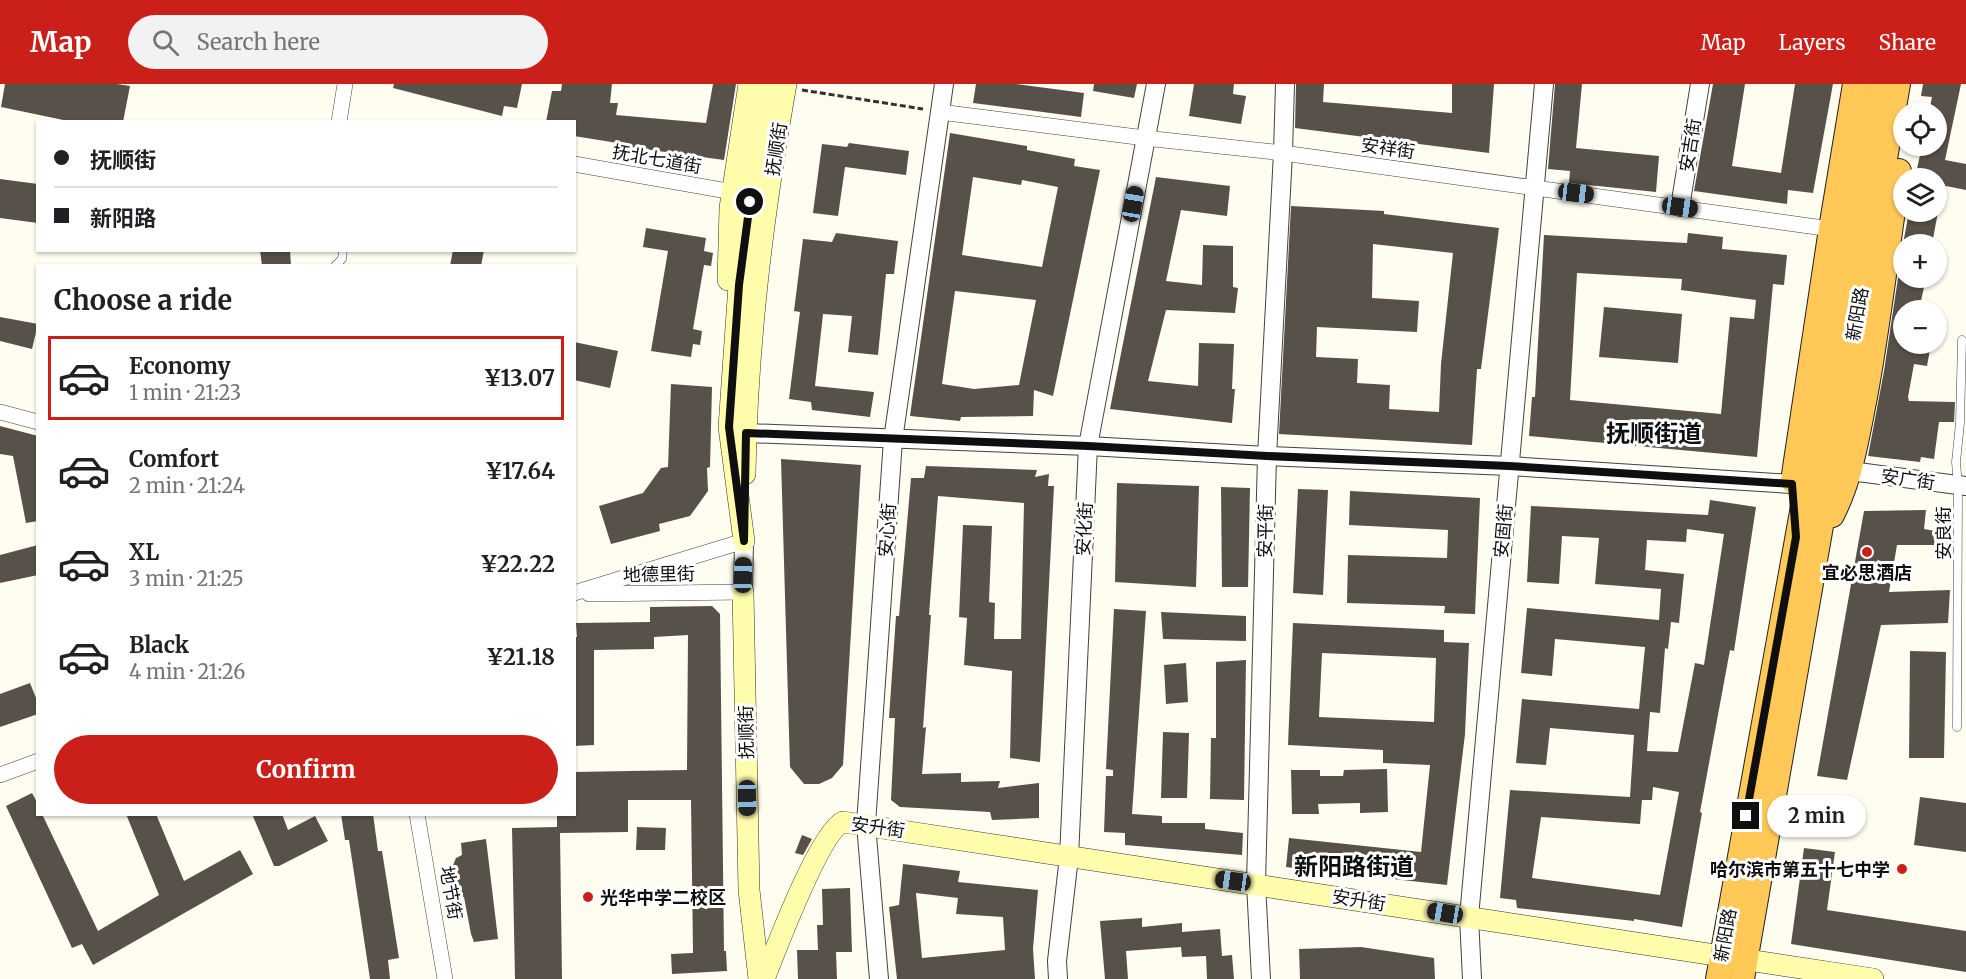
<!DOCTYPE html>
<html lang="en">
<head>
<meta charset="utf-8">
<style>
  :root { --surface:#fff; --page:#f2f2f2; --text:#202124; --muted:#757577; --line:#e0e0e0; --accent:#cb1f1a }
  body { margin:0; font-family:Merriweather,"Noto Sans SC",serif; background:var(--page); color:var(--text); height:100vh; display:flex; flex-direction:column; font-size:22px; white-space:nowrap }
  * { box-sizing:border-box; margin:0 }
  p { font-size:20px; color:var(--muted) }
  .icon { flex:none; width:33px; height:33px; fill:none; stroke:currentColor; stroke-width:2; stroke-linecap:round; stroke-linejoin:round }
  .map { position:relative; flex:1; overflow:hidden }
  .details { position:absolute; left:36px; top:180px; width:540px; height:552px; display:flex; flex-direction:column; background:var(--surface); border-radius:0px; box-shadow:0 2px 4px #0004 }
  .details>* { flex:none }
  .guide { position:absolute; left:36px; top:36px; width:540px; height:132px; border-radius:0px; box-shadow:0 2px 4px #0004; display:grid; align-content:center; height:132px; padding:0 18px; background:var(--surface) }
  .buttons { position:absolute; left:1893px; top:18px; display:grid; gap:12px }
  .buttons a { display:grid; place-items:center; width:54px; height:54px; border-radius:50%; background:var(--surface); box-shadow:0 2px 4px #0004; font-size:30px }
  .end { position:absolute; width:27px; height:27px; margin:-14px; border:8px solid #0f0f0f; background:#fff; box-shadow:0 0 0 3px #fff }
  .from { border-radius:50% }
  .bubble { position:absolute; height:42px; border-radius:21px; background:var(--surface); box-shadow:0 2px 4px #0004; font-size:20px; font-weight:700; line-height:42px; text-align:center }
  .car { position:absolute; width:18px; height:36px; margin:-18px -9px; border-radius:8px; box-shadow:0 0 4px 2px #0007; background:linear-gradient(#222 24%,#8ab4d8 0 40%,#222 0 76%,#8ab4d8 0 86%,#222 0) }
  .guide b { display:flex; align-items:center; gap:21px; height:57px; font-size:22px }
  .guide b+b { border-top:2px solid var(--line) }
  .guide i { width:15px; height:15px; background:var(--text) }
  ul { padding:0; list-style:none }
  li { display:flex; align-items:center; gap:18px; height:84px; margin:0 12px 9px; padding:0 6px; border:3px solid transparent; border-radius:0px }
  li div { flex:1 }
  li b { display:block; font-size:22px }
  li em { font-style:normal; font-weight:700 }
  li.on { border-color:var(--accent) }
  li>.icon { width:54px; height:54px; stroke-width:1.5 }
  h2 { padding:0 18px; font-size:27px; line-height:72px }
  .cta { display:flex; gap:12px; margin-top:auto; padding:12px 18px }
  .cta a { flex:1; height:69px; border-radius:36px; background:var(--accent); color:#fff; font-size:24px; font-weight:700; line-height:69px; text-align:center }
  header { display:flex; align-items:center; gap:36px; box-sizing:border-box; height:84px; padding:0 30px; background:var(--accent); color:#fff }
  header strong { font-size:28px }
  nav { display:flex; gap:33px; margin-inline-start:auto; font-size:21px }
  .search { width:420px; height:54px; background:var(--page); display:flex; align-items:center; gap:15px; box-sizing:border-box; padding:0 21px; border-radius:33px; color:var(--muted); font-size:22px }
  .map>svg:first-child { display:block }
  .building { fill:#58514a; fill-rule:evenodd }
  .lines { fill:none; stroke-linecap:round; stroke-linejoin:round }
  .service-casing { stroke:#424242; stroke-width:9 }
  .minor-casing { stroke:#424242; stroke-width:16 }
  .tertiary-casing { stroke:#424242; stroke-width:20 }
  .secondary-casing { stroke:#313131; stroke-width:22 }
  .trunk-casing { stroke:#202020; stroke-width:26 }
  .path { stroke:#313131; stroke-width:3; stroke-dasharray:6 3; stroke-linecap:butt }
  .service { stroke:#fff; stroke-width:8 }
  .minor { stroke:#fff; stroke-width:15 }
  .tertiary { stroke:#fff; stroke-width:18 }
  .secondary { stroke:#fffcab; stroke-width:21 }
  .trunk { stroke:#ffc857; stroke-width:24 }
  .route { stroke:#0f0f0f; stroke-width:8 }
  .poi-dot { fill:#cb1f1a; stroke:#fff; stroke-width:2 }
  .labels { text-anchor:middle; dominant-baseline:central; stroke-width:6; stroke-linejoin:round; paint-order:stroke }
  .street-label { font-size:18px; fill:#0f0f0f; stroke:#fff }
  .poi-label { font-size:18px; font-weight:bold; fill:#0f0f0f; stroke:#fff }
  .district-label { font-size:24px; font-weight:bold; fill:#0f0f0f; stroke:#fff }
</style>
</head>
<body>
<header>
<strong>Map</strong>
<div class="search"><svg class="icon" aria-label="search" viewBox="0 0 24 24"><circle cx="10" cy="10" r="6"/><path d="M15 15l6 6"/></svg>Search here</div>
<nav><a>Map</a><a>Layers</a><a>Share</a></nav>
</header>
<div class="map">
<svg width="1966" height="895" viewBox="0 0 1966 895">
  <rect width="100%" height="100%" fill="#fffdf0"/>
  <g class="building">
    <path d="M5 0H117L130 2 123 38H73L1 23Z"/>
    <path d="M394 0H522L517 24 504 22 502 32 393 4Z"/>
    <path d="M562 0H612L610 19H618L616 31 706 39 713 0H736L724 76 629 63 630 61 574 52V38H546L552 7H561Z"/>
    <path d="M976 0H1016L1084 9 1081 33 973 19Z"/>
    <path d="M1094 0H1137L1134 14 1093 7Z"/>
    <path d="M1194 0H1234L1233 10 1246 12 1241 40 1189 32Z"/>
    <path d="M1296 0H1324L1323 18 1452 29V0H1494L1489 69 1295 44Z"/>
    <path d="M1555 0H1582L1576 64 1659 72 1656 108 1569 99 1570 87 1548 85Z"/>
    <path d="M1713 0H1745L1732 82 1781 89 1795 0H1833L1813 109 1788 106 1787 120 1694 107Z"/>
    <path d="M1923 0H1961L1945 76 1966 80V106L1936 100V94H1915L1922 62H1936V28H1929L1932 13 1921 12Z"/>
    <path d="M950 49 1027 62V66L1075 75 1074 82 1100 86 1053 312 1034 306 1033 332 961 333 960 337 910 332ZM973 93 1021 101 1022 96 1058 103 1042 183 962 171ZM955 207 1036 216 1019 301 974 305 942 300Z"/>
    <path d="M849 59 909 67 906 91 845 83 838 132 813 129 822 60 847 63Z"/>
    <path d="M1156 93 1230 102 1227 132 1181 126 1166 197 1202 201 1203 161 1233 162V203L1238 204 1235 229 1166 226 1148 297 1198 302 1199 259 1234 260 1232 305H1235L1232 339 1110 325Z"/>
    <path d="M0 95 38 100V139L0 134Z"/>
    <path d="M1291 122 1384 127V130L1499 144 1481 285H1477L1472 361 1279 350ZM1373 160 1453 169 1441 280 1439 328 1389 325 1390 301 1357 299 1358 275 1316 273 1317 243 1417 248 1419 217 1372 214Z"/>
    <path d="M1909 128H1938L1932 160H1903Z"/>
    <path d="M646 144 706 154 704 167 713 169 711 182 704 181 693 245 702 247 700 261 693 260 691 273 651 267 668 167 643 163Z"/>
    <path d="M836 149 898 157 894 190H886L878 271 848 268 852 232 823 230 815 302 874 308 870 333 812 326 811 318 789 315 800 228 794 227 803 155 832 158Z"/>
    <path d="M1688 149 1723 153 1722 165 1787 171 1784 201 1773 200 1757 373 1529 352 1532 313H1535L1544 151 1687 159ZM1577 189 1682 195 1681 206 1756 216 1754 235 1730 233 1721 330 1570 316Z"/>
    <path d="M260 166H290L291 182H262Z"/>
    <path d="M453 166H484L481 182H450Z"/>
    <path d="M1898 194H1926L1919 226H1904V260H1931L1927 282 1914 280 1908 313 1909 317 1955 318 1954 338H1939L1934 375 1921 373 1920 378 1868 372 1884 287Z"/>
    <path d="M1604 223 1682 230 1678 279 1599 273Z"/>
    <path d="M0 233 38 240 32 265 0 257Z"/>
    <path d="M574 258 618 267 610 304 574 296Z"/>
    <path d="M671 300 712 303 710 383 707 384 708 407 690 432 659 440 660 447 611 460 599 422 643 409 661 384 668 383Z"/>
    <path d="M0 342 38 352V437L26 439 13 372 0 370Z"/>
    <path d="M781 375 861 381 843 681 832 694 819 700H804L790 683Z"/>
    <path d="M926 382 1037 386 1035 393 1049 390 1048 402H1054L1040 678 1010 674 1012 587 964 581 967 534 959 533 963 441 992 442 989 518 995 519 994 555H1021L1024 419 938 412 929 531H931L923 644 926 643 922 690 961 689V698L1000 697 998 704 1039 699V734L992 736 990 728 900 723 891 716 895 634H889L896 532H899L911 394H924Z"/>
    <path d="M1117 399 1199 402 1196 503 1115 498Z"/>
    <path d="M1221 403 1250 404 1248 503H1222Z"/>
    <path d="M1298 405 1328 406 1323 511 1293 509Z"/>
    <path d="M1350 407 1480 414 1475 530 1444 529 1445 522 1347 519 1348 471 1447 474 1448 446 1349 441Z"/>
    <path d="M1710 416 1756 423 1734 567 1730 566 1700 728 1702 729 1682 843 1634 835V837L1517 824 1516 816 1500 814 1510 706 1630 713 1634 651 1550 644 1546 681 1516 679 1522 615 1639 625 1645 563 1555 555 1552 592 1521 589 1527 524 1659 536 1661 505 1595 500 1599 454 1562 452 1559 500 1527 498 1531 422 1708 431ZM1687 445 1724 450 1704 581 1695 579 1678 668 1647 667 1650 628 1660 629 1665 564 1668 565 1671 538 1679 539 1684 490 1645 486 1647 456 1686 458ZM1653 703 1679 708 1660 811 1532 794 1541 733 1640 740 1642 716H1652Z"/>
    <path d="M1926 426 1924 445 1947 449 1946 461H1897L1889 508 1950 506 1948 539 1881 541 1847 696 1817 692 1864 427Z"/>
    <path d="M38 461V491L0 499V471Z"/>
    <path d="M712 522 720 530 724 867H726L727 887 672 890 671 870 693 869 691 716H628V748L560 749 562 895H515L512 744 557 743V730H574V688L687 686 688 551 654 553V565L594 566V661L574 662V553H577L576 539 650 538V523Z"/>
    <path d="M1114 525 1146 527 1132 730 1162 732V739H1205V745L1243 749 1242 771 1125 761V749L1104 748 1106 692H1113V686L1106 685Z"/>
    <path d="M1161 528 1246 532V557L1163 555Z"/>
    <path d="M1293 539 1444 546V558L1469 559 1465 650 1447 801 1286 783 1289 754 1421 768 1430 681 1383 679V666L1288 661ZM1322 569 1436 574 1434 638 1319 633Z"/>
    <path d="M1910 567 1946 568 1944 674H1909Z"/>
    <path d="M1246 576 1244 716 1210 715 1211 654H1216V578Z"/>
    <path d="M1186 579 1188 618 1166 620 1164 581Z"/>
    <path d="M30 599 38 619V630L0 643V610Z"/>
    <path d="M1163 648 1189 649 1187 714H1161Z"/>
    <path d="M1387 685 1388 728 1360 729V719L1318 720 1319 730H1292L1291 686H1320V692H1343L1344 686Z"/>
    <path d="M32 709 38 720V730H42L98 847 159 811 126 730H156L184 797 240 766 253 790 93 881 82 860 72 864 6 722Z"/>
    <path d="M1920 713 1966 719V768L1914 761Z"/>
    <path d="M252 730H282L288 746 315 732 328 757 279 782H274Z"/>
    <path d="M341 730H373L378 767H382L399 874 388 876 390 895H370L349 756H345Z"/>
    <path d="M637 743 666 744 665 766H636Z"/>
    <path d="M802 751 812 755 803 771 795 769Z"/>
    <path d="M486 755 498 855 474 858 471 850 464 813 453 812 449 791 456 774 462 771 461 759Z"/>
    <path d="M1804 764 1835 768 1827 826 1966 847V888L1791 860Z"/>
    <path d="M903 780 960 787 958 798 1038 806 1033 865 1035 895H897L889 823 899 821ZM916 809 958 814 956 830 1003 833 1005 866 922 874Z"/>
    <path d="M850 804 852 868H836L837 895H798L797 866H818L817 841H823L822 805Z"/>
    <path d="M1142 834V843L1182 839V848L1220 845 1222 872 1232 871 1234 895H1207L1206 872 1182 873 1181 863 1126 867 1128 895H1105L1100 837Z"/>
    <path d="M1361 863 1434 874 1435 895H1300L1299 865Z"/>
  </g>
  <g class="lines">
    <g class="service-casing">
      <g id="service">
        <path d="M335 182 342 175 343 166"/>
        <path d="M1957 643 1958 402 1956 378 1960 339 1962 256"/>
      </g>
    </g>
    <g class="minor-casing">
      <g id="minor">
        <path d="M940 28 1145 54 1283 69 1831 145"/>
        <path d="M339 38 345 0"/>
        <path d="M574 80 733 108"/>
        <path d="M0 328 38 338"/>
        <path d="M574 509 744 457"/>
        <path d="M589 510 743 508"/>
        <path d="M0 691 38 677"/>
        <path d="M417 730 445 895"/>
      </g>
    </g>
    <g class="tertiary-casing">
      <g id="tertiary">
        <path d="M1680 123 1700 0"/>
        <path d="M746 349 1088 362 1267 372 1509 382 1792 400"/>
        <path d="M1850 387 1966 402"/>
        <path d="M743 508 744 457"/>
        <path d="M879 895 866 740 893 356 944 0"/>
        <path d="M1058 895 1057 877 1069 773 1088 362 1156 0"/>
        <path d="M1261 895 1256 800 1267 372 1283 69 1285 0"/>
        <path d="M1472 895 1469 833 1544 0"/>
      </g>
    </g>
    <g class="secondary-casing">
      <g id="secondary">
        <path d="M728 196 730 124 749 0"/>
        <path d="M745 390C747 258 763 131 786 0"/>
        <path d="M744 457 729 343 739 201 750 118 769 0"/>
        <path d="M743 508 749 806 759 895"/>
        <path d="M764 895C775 867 820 748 843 738L1873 895"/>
      </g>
    </g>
    <g class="trunk-casing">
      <g id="trunk">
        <path d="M1793 397 1831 145 1855 0"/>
        <path d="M1832 431C1851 394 1857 353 1865 313 1879 238 1887 162 1899 87"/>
        <path d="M1718 895 1879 0"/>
        <path d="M1742 895 1898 0"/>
      </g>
    </g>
    <path class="path" d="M802 6 923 25"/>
    <use href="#service" class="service"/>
    <use href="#minor" class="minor"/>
    <use href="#tertiary" class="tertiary"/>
    <use href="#secondary" class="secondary"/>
    <use href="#trunk" class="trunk"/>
  </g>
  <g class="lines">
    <path class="route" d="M750 118 739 201 729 343 744 457 746 349 1088 362 1267 372 1509 382 1792 400 1796 453 1746 732"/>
  </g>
  <g class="poi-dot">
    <circle cx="1867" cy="468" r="6"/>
    <circle cx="1902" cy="785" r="6"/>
    <circle cx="588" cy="813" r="6"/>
  </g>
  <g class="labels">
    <g class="street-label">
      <text transform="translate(1690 61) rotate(-81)">安吉街</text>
      <text transform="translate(1388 64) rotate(8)">安祥街</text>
      <text transform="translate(776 65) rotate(-81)">抚顺街</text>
      <text transform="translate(657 75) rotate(10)">抚北七道街</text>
      <text transform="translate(1857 230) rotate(-80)">新阳路</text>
      <text transform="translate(1908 395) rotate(8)">安广街</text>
      <text transform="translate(1084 445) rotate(-87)">安化街</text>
      <text transform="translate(887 446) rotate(-86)">安心街</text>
      <text transform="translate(1265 447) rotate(-89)">安平街</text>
      <text transform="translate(1503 447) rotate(-85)">安固街</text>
      <text transform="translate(1943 449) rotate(-90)">安良街</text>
      <text transform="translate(659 490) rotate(-1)">地德里街</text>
      <text transform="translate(746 648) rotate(-91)">抚顺街</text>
      <text transform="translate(878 743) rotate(8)">安升街</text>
      <text transform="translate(451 809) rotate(80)">地节街</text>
      <text transform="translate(1359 816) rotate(9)">安升街</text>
      <text transform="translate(1725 851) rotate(-80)">新阳路</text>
    </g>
    <g class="poi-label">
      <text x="1867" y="488">宜必思酒店</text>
      <text x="1890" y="785" text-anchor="end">哈尔滨市第五十七中学</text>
      <text x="600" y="813" text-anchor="start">光华中学二校区</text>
    </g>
    <g class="district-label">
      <text x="1654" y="349">抚顺街道</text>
      <text x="1354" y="782">新阳路街道</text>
    </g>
  </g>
</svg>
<div class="buttons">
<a><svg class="icon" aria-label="locate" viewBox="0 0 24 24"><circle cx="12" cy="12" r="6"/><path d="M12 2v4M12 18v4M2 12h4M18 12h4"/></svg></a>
<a><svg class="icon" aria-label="layers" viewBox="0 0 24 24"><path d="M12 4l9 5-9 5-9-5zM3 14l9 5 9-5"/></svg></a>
<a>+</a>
<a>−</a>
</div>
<i class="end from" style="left:750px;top:118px"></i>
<i class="end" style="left:1746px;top:732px"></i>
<div class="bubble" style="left:1767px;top:711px;width:99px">2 min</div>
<i class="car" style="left:1576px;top:109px;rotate:97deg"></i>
<i class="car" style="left:1133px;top:120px;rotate:10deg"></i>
<i class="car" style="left:1680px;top:123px;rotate:98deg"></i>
<i class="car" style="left:743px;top:491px;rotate:1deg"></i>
<i class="car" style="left:747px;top:714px;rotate:179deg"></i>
<i class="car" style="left:1233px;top:797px;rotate:278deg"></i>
<i class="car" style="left:1445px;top:829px;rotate:279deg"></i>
<div class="guide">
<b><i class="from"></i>抚顺街</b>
<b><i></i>新阳路</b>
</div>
<section class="details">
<h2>Choose a ride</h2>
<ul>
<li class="on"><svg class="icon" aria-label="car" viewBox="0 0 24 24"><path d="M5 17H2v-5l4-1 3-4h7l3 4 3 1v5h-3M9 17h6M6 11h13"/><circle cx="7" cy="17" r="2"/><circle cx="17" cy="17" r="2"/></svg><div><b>Economy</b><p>1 min · 21:23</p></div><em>¥13.07</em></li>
<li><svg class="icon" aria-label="car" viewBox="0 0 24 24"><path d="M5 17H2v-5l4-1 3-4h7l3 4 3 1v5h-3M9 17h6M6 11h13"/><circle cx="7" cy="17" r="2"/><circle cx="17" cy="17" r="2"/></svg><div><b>Comfort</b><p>2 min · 21:24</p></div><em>¥17.64</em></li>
<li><svg class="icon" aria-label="car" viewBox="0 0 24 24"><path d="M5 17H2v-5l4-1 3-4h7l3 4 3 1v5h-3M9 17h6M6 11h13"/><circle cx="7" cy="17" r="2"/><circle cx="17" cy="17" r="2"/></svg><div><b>XL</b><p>3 min · 21:25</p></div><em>¥22.22</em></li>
<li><svg class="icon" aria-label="car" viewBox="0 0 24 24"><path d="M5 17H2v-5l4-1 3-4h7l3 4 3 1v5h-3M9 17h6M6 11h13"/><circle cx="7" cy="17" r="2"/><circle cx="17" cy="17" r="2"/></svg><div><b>Black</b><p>4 min · 21:26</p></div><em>¥21.18</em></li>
</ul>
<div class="cta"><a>Confirm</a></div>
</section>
</div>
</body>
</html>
